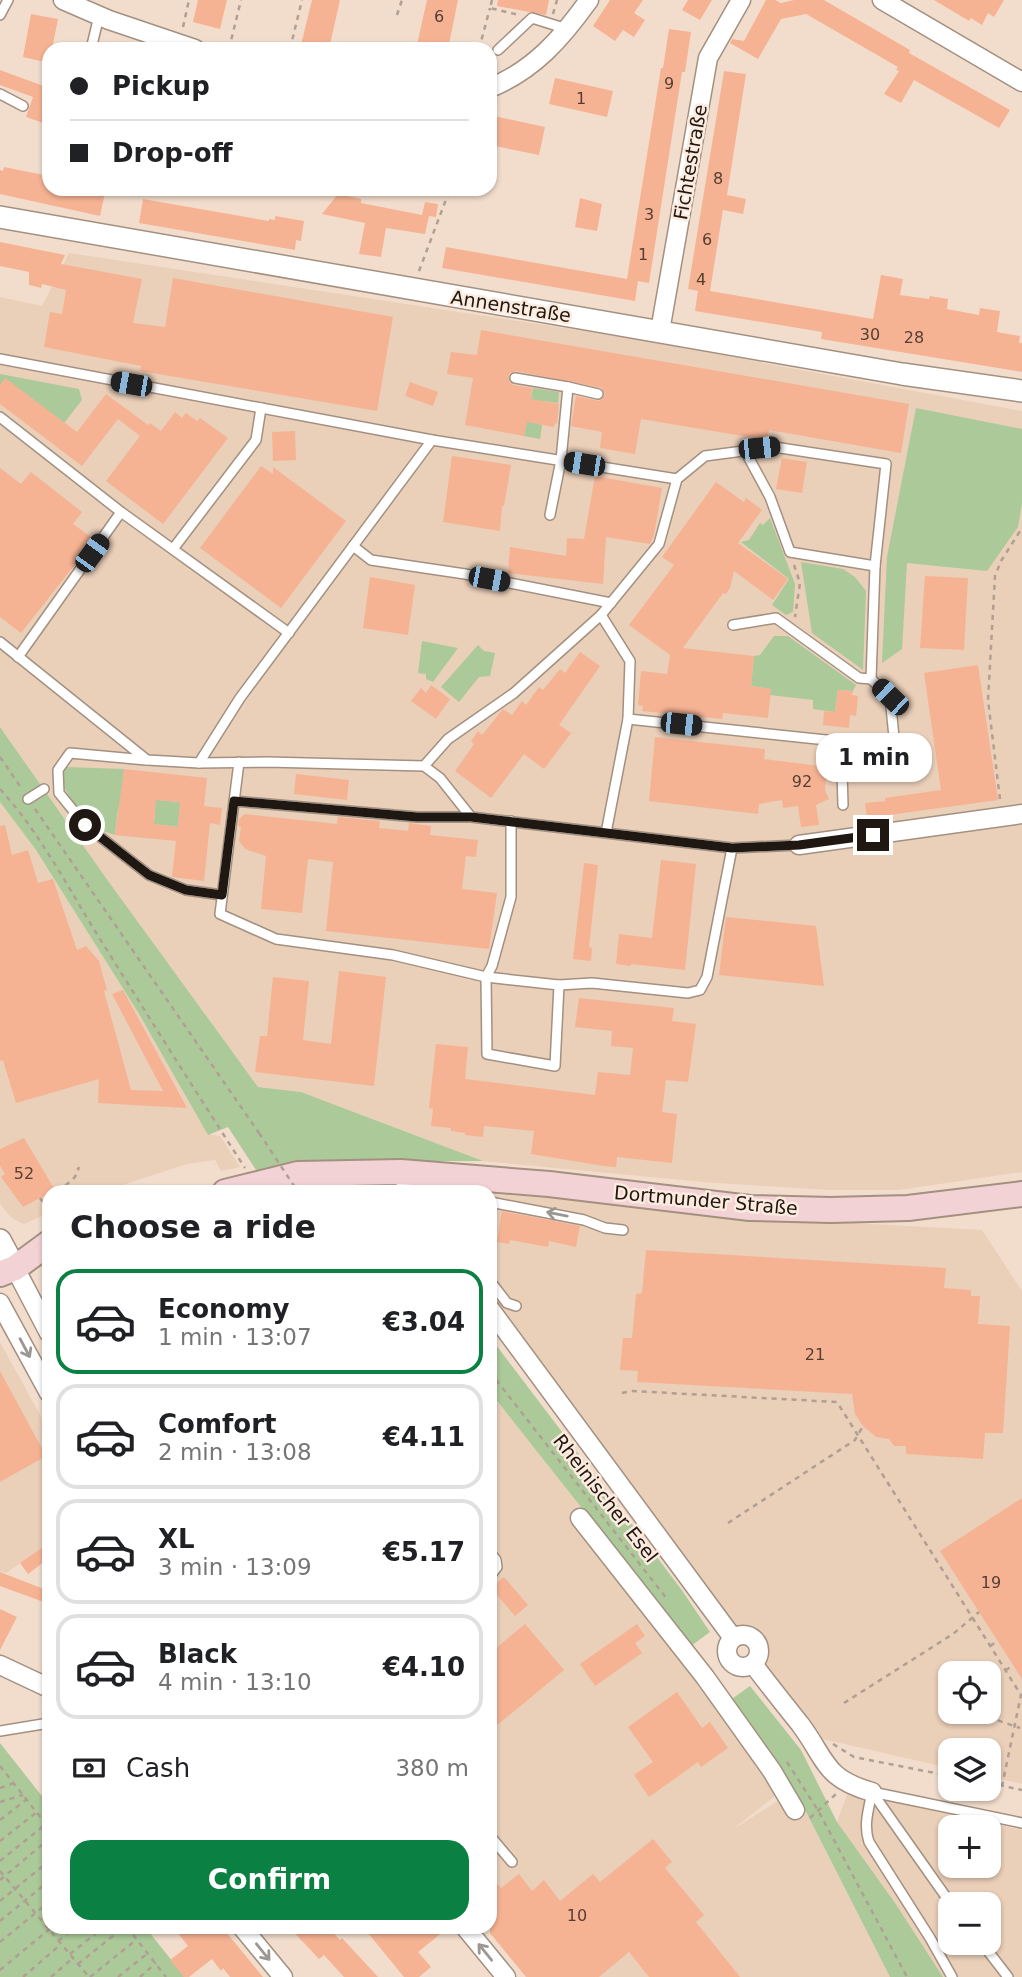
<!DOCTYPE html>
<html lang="en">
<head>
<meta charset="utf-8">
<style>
  :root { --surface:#fff; --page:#f2f2f2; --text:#202124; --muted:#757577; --line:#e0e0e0; --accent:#0b8043 }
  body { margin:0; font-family:"DejaVu Sans",sans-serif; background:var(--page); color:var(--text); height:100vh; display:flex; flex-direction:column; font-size:26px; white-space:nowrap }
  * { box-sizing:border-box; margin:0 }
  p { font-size:23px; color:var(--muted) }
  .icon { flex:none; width:38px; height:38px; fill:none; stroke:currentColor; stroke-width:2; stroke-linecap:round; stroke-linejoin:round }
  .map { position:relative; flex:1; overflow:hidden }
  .sheet { position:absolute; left:42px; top:1185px; width:455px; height:749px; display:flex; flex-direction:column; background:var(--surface); border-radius:21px; box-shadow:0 2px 5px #0004 }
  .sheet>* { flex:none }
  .hud { position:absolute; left:42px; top:42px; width:455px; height:154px; border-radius:21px; box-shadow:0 2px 5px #0004; display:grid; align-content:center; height:154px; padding:0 28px; background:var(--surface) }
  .controls { position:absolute; left:938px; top:1661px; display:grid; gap:14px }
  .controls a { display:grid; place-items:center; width:63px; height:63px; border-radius:14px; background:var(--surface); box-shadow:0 2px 5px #0004; font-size:35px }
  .end { position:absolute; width:32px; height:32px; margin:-16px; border:9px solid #1f1711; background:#fff; box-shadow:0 0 0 4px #fff }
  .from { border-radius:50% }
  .bubble { position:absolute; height:49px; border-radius:21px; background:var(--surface); box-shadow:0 2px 5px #0004; font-size:23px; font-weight:600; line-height:49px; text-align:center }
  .car { position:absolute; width:21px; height:42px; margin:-21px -10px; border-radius:9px; box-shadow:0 0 5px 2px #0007; background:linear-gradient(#222 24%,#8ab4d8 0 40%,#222 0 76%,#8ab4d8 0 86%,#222 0) }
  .hud b { display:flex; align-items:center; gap:24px; height:66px; font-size:26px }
  .hud b+b { border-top:2px solid var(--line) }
  .hud i { width:18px; height:18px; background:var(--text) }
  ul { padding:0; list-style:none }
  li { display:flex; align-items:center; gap:21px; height:105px; margin:0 14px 10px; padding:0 14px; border:4px solid var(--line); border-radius:21px }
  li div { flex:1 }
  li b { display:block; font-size:26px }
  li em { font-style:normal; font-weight:600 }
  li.on { border-color:var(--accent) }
  li>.icon { width:63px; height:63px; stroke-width:1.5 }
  h2 { padding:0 28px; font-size:32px; line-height:84px }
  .pay { display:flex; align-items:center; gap:18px; height:77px; padding:0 28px; font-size:26px }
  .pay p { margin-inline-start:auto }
  .cta { display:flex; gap:14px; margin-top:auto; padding:14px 28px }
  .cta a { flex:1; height:80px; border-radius:21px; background:var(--accent); color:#fff; font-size:28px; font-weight:600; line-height:80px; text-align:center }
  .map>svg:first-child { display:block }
  .built { fill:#eacfb9; fill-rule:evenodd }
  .green { fill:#acc99a }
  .building { fill:#f6b394; fill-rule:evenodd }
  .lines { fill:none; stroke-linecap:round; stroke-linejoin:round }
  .service-casing { stroke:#a39080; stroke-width:12 }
  .minor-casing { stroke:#a39080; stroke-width:21 }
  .tertiary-casing { stroke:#a39080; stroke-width:24 }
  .secondary-casing { stroke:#a39080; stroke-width:28 }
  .path { stroke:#b09f92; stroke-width:2.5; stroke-dasharray:5 5; stroke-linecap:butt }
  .service { stroke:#fff; stroke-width:9 }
  .minor { stroke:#fff; stroke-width:18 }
  .tertiary { stroke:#fff; stroke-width:21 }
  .secondary { stroke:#f2d2d5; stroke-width:24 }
  .path-bridge { stroke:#b09f92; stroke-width:2.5; stroke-dasharray:5 5; stroke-linecap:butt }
  .oneway { stroke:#9a9794 }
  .route { stroke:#1f1711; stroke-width:9 }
  .labels { text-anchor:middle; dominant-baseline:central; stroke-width:5; stroke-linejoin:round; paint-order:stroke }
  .number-label { font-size:16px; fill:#553e32 }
  .street-label { font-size:19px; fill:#1f1711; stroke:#fcebde }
</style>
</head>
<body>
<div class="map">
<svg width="1022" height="1977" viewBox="0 0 1022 1977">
  <rect width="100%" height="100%" fill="#f2ddcc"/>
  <g class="built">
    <path d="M69 253 624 337 1022 411V1172L899 1190H828L703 1182 483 1161 301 1092 258 1087 106 878 0 727V297L42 306Z"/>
    <path d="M0 802 36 850 139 1014 208 1134 220 1136 240 1167 221 1171 215 1160 187 1164 101 1192H49V1213L24 1224 13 1219 4 1209 0 1203Z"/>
    <path d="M490 1194 692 1207 779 1219 982 1230 1022 1291V1784L989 1776V1750H950V1768L822 1739 490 1302ZM950 1673H989V1712H950Z"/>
    <path d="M0 1342 49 1431V1543L6 1573 0 1571Z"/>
    <path d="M490 1392 657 1602 764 1773 775 1796 732 1830 795 1790 890 1977H528L489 1927Z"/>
    <path d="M848 1792 1022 1830V1977H942L837 1822ZM950 1827H989V1866H950ZM950 1904H989V1942H950Z"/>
  </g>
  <g class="green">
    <path d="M0 374 79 389 82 400 64 423 5 379 0 385Z"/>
    <path d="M533 388 559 392 558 403 542 401 538 423 542 425 540 439 524 436Z"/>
    <path d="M916 408 1022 429V503L1018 527 987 571 907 563 902 649 882 663 887 557Z"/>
    <path d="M770 518 795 584 793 612 786 615 772 605 789 579 741 542 749 540 760 523 763 525Z"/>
    <path d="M801 562 843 569 855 577 866 591 863 670 812 633Z"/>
    <path d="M774 636H788L856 685 853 691 838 690 835 712 813 709V700L770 695V689L751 686 754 656 760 655Z"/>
    <path d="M422 641 458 648 433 682 426 679V674L418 673Z"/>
    <path d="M478 645 484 651 495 653 490 676 479 677 459 702 441 687Z"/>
    <path d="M0 727 106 878 258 1087 301 1092 483 1161H304L258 1173 228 1127 208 1135 139 1014 36 850 0 802Z"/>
    <path d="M66 767 124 769 122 796 187 803 179 815 178 827 154 824 155 812 118 809 115 835 100 830 73 804 61 781Z"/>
    <path d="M490 1337 681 1589 710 1632 691 1646 490 1392Z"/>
    <path d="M750 1686 801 1750 837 1822 895 1903 943 1977H890L795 1790 729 1701Z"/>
    <path d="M0 1743 49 1805V1927H145L185 1977H0Z"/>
  </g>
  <g class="building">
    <path d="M198 0H227L220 29 193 22Z"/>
    <path d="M312 0H340L329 49H300Z"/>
    <path d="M427 0H458L448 49H416Z"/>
    <path d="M498 0H549L546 15 497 6Z"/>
    <path d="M610 0H643L634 13 645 20 634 37 623 30 615 41 593 26Z"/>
    <path d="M688 0H712L700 20 682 10Z"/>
    <path d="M766 0H775L781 3 794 0H824L910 50 909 53 1010 110 999 128 914 80 901 103 884 94 899 71 896 70 898 67 806 14 781 19 758 59 730 43 732 39 744 41Z"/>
    <path d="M934 0H1004L994 17 988 13 982 25 971 18 969 21Z"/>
    <path d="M31 14 58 19 52 49H49V63L23 57Z"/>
    <path d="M669 29 691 32 685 72H682L649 283 638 281 635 301 442 268 446 247 627 279 661 68H663Z"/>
    <path d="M0 70 49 88V125L26 117 33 97 0 85Z"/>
    <path d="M724 71 746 74 727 195 746 199 743 214 723 210 710 291 873 319 881 275 903 279 900 295 929 299 930 296 948 299 947 309 979 315 980 308 1000 311 997 332 1020 336 1019 343H1022V372L821 339 822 332 695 311 698 291 688 289Z"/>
    <path d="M555 78 613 91 607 117 549 104Z"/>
    <path d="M494 116 545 127 539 155 490 145Z"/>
    <path d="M4 167 49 176V189H86L105 193 100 216 0 194V170L3 171Z"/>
    <path d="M338 194 361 199V203L422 215 425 202 438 204 436 217 429 216 425 234 386 228 381 257 359 254 365 223 322 214Z"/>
    <path d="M580 198 602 204 597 231 575 227Z"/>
    <path d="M143 199 269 221V219L275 220V216L304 221 301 241 296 240 295 250 139 223Z"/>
    <path d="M0 242 65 255 61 264 142 279 133 323 165 327 173 278 393 317 377 411 140 371 141 366 44 347 50 312 62 314 66 290 42 284 41 288 29 285V272L0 266Z"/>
    <path d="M481 330 909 404 901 453 769 430 767 440 641 419 635 454 600 448 602 432 571 426 576 396 599 401 605 395 602 388 516 371 509 374V381L513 385 532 388 531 399 559 404 557 424 555 423 554 427 527 422 524 436 465 425 473 378 447 374 451 352 477 355Z"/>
    <path d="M5 378 77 432 106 394 148 425 150 423 161 431 175 412 182 418 186 413 197 421 200 418 228 438 163 524 106 481 140 436 118 419 82 466 0 404V385Z"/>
    <path d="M410 382 438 392 433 406 405 396Z"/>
    <path d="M295 431 296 460 273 461 272 432Z"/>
    <path d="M452 456 511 465 504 506H502L500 531 443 522Z"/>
    <path d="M782 458 807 462 802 493 776 489Z"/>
    <path d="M261 466 273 474V467L346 521 281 608 200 548Z"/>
    <path d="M0 468 21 484 31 472 82 512 73 524 91 537 78 554 81 556 77 562 21 633 0 617Z"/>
    <path d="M595 476 662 488 654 535 650 544 606 537 603 584 508 573 510 547 566 556 567 538 584 539Z"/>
    <path d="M716 482 744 502 746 498 762 510 738 543 788 579 773 600 734 571 730 588 726 594 723 593 683 648 754 656 751 686 771 689 768 718 723 713 722 719 642 711 643 706 638 705 641 671 667 674 670 655 629 625 674 565 662 557Z"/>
    <path d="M925 576 968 578 964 650 920 648Z"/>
    <path d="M370 577 415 585 408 635 363 628Z"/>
    <path d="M580 652 600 666 559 725 571 733 544 769 524 754 491 798 455 771 474 744 471 741 478 731 482 735 503 709 512 715 522 701 526 705 539 687 543 690 560 669 565 673Z"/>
    <path d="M978 665 998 800 867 818 865 803 885 801V798L941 790 924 673Z"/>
    <path d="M431 685 450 699 436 719 411 701 421 688 426 693Z"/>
    <path d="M838 690 853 691 852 695 858 696 856 716 850 715 849 728 823 725 824 711 835 712Z"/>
    <path d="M655 737 765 749 764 759 827 767 825 790 829 799 816 805 819 825 801 827 798 806 783 808 782 800 759 804 758 814 649 801Z"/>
    <path d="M124 769 207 778 204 806 222 808 220 825 210 823 204 881 172 877 176 841 115 835ZM156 800 180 802 178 827 154 824Z"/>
    <path d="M296 774 349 780 347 800 294 794Z"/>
    <path d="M245 814 337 824 338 817 380 821 379 828 408 831 409 823 431 826 430 835 478 840 476 857 466 856 462 889 497 893 489 949 326 931 333 862 308 859 302 913 261 909 266 856 245 849 239 841 241 827 238 826 239 819Z"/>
    <path d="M5 825 12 855 28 850 38 883 53 879 77 950 86 946 99 961 107 990 104 991 131 1090 163 1091 112 994 123 990 187 1108 98 1103 99 1079 16 1103 3 1060 0 1061V826Z"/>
    <path d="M661 860 696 864 685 970 631 964V966L616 964 619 934 652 938Z"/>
    <path d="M584 863 598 865 589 947 592 948 591 961 573 959Z"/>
    <path d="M726 917 816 926 824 986 719 975Z"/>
    <path d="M339 971 386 977 374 1086 255 1072 260 1036H267L273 977 309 981 303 1040 331 1044Z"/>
    <path d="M579 998 674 1008 672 1021 696 1024 688 1082 666 1080 662 1112 677 1114 672 1163 617 1157 616 1167 604 1166 531 1154 534 1131 484 1126 483 1137 465 1135V1133L451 1131V1128L431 1126 433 1109 429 1108 436 1044 468 1047 465 1079 595 1095 598 1072 630 1075 633 1048 611 1046 612 1031 575 1027Z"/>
    <path d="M24 1138 55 1190 23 1207 1 1177 5 1174 0 1166V1149Z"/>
    <path d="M502 1211 580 1226 576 1247 549 1241 548 1247 510 1240 509 1244 497 1242Z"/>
    <path d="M646 1250 946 1268 944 1288 971 1290V1296H980L978 1324 1010 1326 1003 1433H985L983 1459 906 1454V1446H894L889 1439 876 1437 863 1426 855 1414 852 1394 637 1382 638 1371 620 1370 623 1338H632L636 1294 642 1293Z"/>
    <path d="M0 1371 46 1456 0 1482Z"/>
    <path d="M1022 1498V1679L940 1551Z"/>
    <path d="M43 1547 49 1558 28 1574 20 1563Z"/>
    <path d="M0 1572 49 1591V1604L0 1586Z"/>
    <path d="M504 1577 528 1605 515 1616 491 1588Z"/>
    <path d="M0 1609 17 1617 0 1650Z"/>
    <path d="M525 1624 564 1670 490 1731V1653Z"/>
    <path d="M637 1624 645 1636 635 1643 642 1653 595 1686 580 1664Z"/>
    <path d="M677 1692 702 1728 710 1722 728 1748 701 1767 698 1762 649 1797 634 1775 653 1762 628 1727Z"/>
    <path d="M653 1839 672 1862 665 1868 704 1915 696 1922 740 1977H649L629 1952 599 1977H526L490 1933V1875L501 1888 519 1874 532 1891 544 1880 560 1901 593 1874 600 1882Z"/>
    <path d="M173 1927H222L263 1977H230L223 1968 221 1971 212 1959 189 1977H184L170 1960 188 1946Z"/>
    <path d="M289 1927H328L340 1940 342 1938 378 1977H344L324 1955 319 1959Z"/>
    <path d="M363 1927H449L418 1952 431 1967 419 1977H404Z"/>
  </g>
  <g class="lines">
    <g class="service-casing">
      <g id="service">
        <path d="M0 15 8 0"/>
        <path d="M91 49 99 16"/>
        <path d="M498 50 532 18 567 29"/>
        <path d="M0 94 23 106"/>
        <path d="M0 359 432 440 677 479 705 456 774 447 886 464 875 566 871 679 890 697 895 747 842 771 843 805"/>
        <path d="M515 378 568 387 561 460 550 515"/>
        <path d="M568 387 598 394"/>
        <path d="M0 417 121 512 289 633"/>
        <path d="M744 449 770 497 790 552 875 566"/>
        <path d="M353 546 371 560 465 574 611 603"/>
        <path d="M173 549 256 440 261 408"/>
        <path d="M601 615 630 661 628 719 606 833"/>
        <path d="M733 625 776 618 859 678 871 679"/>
        <path d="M0 642 147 760 199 763 267 762 424 766 440 778 471 817 732 848 799 845"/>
        <path d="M18 657 121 512"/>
        <path d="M628 719 893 747"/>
        <path d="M146 760 70 753 58 770 59 793 85 825 149 875 186 890 222 895"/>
        <path d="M239 762 220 914 276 939 393 955 486 977 559 985 592 983 688 993 700 990 707 977 732 848"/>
        <path d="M199 763 240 698 432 440"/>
        <path d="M424 766 448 739 514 693 601 615 659 544 677 479"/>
        <path d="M28 799 44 789"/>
        <path d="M234 801 417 817H471"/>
        <path d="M511 821V897L492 966 486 977 487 1054 555 1066 559 985"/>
        <path d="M490 1202 584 1220 605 1228 623 1230"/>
        <path d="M490 1281 507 1303 516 1306"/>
        <path d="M490 1552 496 1560 497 1567 490 1576"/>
        <path d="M0 1731 49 1723"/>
        <path d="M872 1792C869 1808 863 1825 869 1842L930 1938 952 1977"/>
        <path d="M872 1792 1022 1823"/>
        <path d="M872 1792 951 1904"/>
        <path d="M490 1836 512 1862"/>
        <path d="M981 1942 1008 1977"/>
      </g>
    </g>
    <g class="minor-casing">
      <g id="minor">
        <path d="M63 0 109 20 195 49"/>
        <path d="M882 0 1022 82"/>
        <path d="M490 88C534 70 562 38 589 0"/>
        <path d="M660 331 708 58 741 0"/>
        <path d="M799 845 1022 814"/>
        <path d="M401 1172 410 1192"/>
        <path d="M15 1268 49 1333"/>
        <path d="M0 1303 49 1393"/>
        <path d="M490 1309 733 1638"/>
        <path d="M580 1518 705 1677 772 1771 795 1810"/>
        <circle cx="743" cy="1651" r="16"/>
        <path d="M753 1664C768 1684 784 1704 800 1724 827 1760 823 1778 872 1792"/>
        <path d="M0 1665 49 1688"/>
        <path d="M242 1927 283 1977"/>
        <path d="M465 1927 506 1977"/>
      </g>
    </g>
    <g class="tertiary-casing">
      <g id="tertiary">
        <path d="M0 217 902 374 1022 391"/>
        <path d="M0 1240 15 1268"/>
      </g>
    </g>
    <g class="secondary-casing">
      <g id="secondary">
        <path d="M225 1192 298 1174 401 1172 549 1184 750 1208 831 1210 908 1208 1022 1194"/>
        <path d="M0 1274 15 1268 49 1243"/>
      </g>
    </g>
    <g class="path">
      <path d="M492 0 490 8 519 15"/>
      <path d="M553 14 557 0"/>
      <path d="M397 15 402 0"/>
      <path d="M183 27 189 0"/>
      <path d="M229 49 241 0"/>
      <path d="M290 49 302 0"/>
      <path d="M479 49 490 8"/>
      <path d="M419 271 450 189"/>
      <path d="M794 565 800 583 795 617"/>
      <path d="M0 757 22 789"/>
      <path d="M0 789C41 834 68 888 100 939 148 1016 196 1092 245 1168"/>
      <path d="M1000 799 988 700 995 576 1001 561 1022 528"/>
      <path d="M35 809 259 1133"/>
      <path d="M58 1192 75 1177 79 1167"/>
      <path d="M40 1198 42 1201 49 1197"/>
      <path d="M490 1372 667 1599"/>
      <path d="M622 1393 632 1391 837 1402 1021 1695 1002 1786"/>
      <path d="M728 1523 855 1440 863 1426"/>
      <path d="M990 1646 998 1641"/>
      <path d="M1005 1670 1013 1666"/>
      <path d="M844 1703 953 1634 979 1612"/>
      <path d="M945 1709 950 1710"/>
      <path d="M959 1712 988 1717 1020 1728"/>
      <path d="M833 1744 854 1757 950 1776"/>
      <path d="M787 1762 819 1812 907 1977"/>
      <path d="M0 1766 49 1828"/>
      <path d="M989 1783 1022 1790"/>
      <path d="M0 1788 14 1783"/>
      <path d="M0 1802 23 1795"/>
      <path d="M810 1818 836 1794"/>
      <path d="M0 1820 27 1799"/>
      <path d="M0 1841 37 1812"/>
      <path d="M0 1861 46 1824"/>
      <path d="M0 1871 89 1977"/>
      <path d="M0 1880 49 1839"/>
      <path d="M0 1901 49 1861"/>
      <path d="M0 1921 49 1881"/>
      <path d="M127 1927 166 1977"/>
      <path d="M58 1941 76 1927"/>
      <path d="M0 1942 49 1902"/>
      <path d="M70 1954 104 1927"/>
      <path d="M78 1964 124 1927"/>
      <path d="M0 1970 52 1927"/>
      <path d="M23 1977 60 1945"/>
      <path d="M51 1977 73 1958"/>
      <path d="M90 1977 136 1940"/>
      <path d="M118 1977 148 1953"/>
      <path d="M140 1977 156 1963"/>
    </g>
    <use href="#service" class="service"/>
    <use href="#minor" class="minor"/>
    <use href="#tertiary" class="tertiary"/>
    <use href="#secondary" class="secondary"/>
    <path class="path-bridge" d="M259 1133 298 1192"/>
  </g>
  <defs><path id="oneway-shaft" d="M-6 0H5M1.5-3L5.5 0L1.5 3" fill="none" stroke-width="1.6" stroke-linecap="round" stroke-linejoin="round" transform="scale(1.75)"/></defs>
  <g class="oneway">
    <use href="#oneway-shaft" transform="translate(557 1214) rotate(-169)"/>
    <use href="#oneway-shaft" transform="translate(25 1348) rotate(62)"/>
    <use href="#oneway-shaft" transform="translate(263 1952) rotate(51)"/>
    <use href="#oneway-shaft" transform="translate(485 1952) rotate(-129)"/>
  </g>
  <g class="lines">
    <path class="route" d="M85 825 149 875 186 890 222 895 234 801 417 817H471L732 848 799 845 873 835"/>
  </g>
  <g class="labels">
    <g class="number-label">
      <text x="439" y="16">6</text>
      <text x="669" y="83">9</text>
      <text x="581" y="98">1</text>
      <text x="718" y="178">8</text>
      <text x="649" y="214">3</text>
      <text x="707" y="239">6</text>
      <text x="643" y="254">1</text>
      <text x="701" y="279">4</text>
      <text x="870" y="334">30</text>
      <text x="914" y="337">28</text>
      <text x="802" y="781">92</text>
      <text x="24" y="1173">52</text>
      <text x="815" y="1354">21</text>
      <text x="991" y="1582">19</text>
      <text x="577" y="1915">10</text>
    </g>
    <g class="street-label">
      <text transform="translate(690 162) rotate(-80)">Fichtestraße</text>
      <text transform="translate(511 306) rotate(9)">Annenstraße</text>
      <text transform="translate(706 1200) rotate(5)">Dortmunder Straße</text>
      <text transform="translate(606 1498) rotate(52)">Rheinischer Esel</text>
    </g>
  </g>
</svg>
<div class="controls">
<a><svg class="icon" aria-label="locate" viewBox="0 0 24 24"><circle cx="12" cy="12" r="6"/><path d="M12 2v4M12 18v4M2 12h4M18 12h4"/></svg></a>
<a><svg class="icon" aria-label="layers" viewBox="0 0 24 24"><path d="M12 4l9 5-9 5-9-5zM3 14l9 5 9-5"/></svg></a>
<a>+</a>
<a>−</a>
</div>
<i class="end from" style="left:85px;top:825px"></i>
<i class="end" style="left:873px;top:835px"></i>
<div class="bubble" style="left:816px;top:733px;width:116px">1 min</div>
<i class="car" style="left:131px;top:384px;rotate:280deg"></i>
<i class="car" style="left:759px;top:448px;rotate:84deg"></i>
<i class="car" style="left:584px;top:464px;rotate:279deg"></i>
<i class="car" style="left:92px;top:553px;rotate:36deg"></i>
<i class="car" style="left:489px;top:579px;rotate:101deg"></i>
<i class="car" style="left:890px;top:697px;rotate:314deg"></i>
<i class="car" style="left:681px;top:724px;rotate:96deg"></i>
<div class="hud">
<b><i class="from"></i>Pickup</b>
<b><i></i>Drop-off</b>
</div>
<section class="sheet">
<h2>Choose a ride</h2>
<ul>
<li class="on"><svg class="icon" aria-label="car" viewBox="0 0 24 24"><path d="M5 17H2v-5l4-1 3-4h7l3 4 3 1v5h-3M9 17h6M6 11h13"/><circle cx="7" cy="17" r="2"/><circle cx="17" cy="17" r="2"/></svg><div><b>Economy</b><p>1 min · 13:07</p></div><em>€3.04</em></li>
<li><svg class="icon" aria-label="car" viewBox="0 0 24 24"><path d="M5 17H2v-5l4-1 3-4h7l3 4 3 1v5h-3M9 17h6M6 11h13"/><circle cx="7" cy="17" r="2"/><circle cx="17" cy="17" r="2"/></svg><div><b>Comfort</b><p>2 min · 13:08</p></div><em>€4.11</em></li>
<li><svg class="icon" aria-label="car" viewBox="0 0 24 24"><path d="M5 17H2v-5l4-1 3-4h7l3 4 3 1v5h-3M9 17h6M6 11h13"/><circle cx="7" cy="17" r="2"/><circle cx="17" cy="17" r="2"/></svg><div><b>XL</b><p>3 min · 13:09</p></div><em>€5.17</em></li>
<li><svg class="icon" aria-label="car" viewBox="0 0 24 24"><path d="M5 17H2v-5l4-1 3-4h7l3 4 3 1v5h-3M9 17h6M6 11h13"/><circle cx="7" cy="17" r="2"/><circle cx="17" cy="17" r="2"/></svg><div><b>Black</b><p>4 min · 13:10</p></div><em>€4.10</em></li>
</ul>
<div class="pay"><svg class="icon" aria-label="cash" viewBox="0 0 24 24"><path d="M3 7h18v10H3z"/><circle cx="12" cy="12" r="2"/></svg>Cash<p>380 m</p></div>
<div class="cta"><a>Confirm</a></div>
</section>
</div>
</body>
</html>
